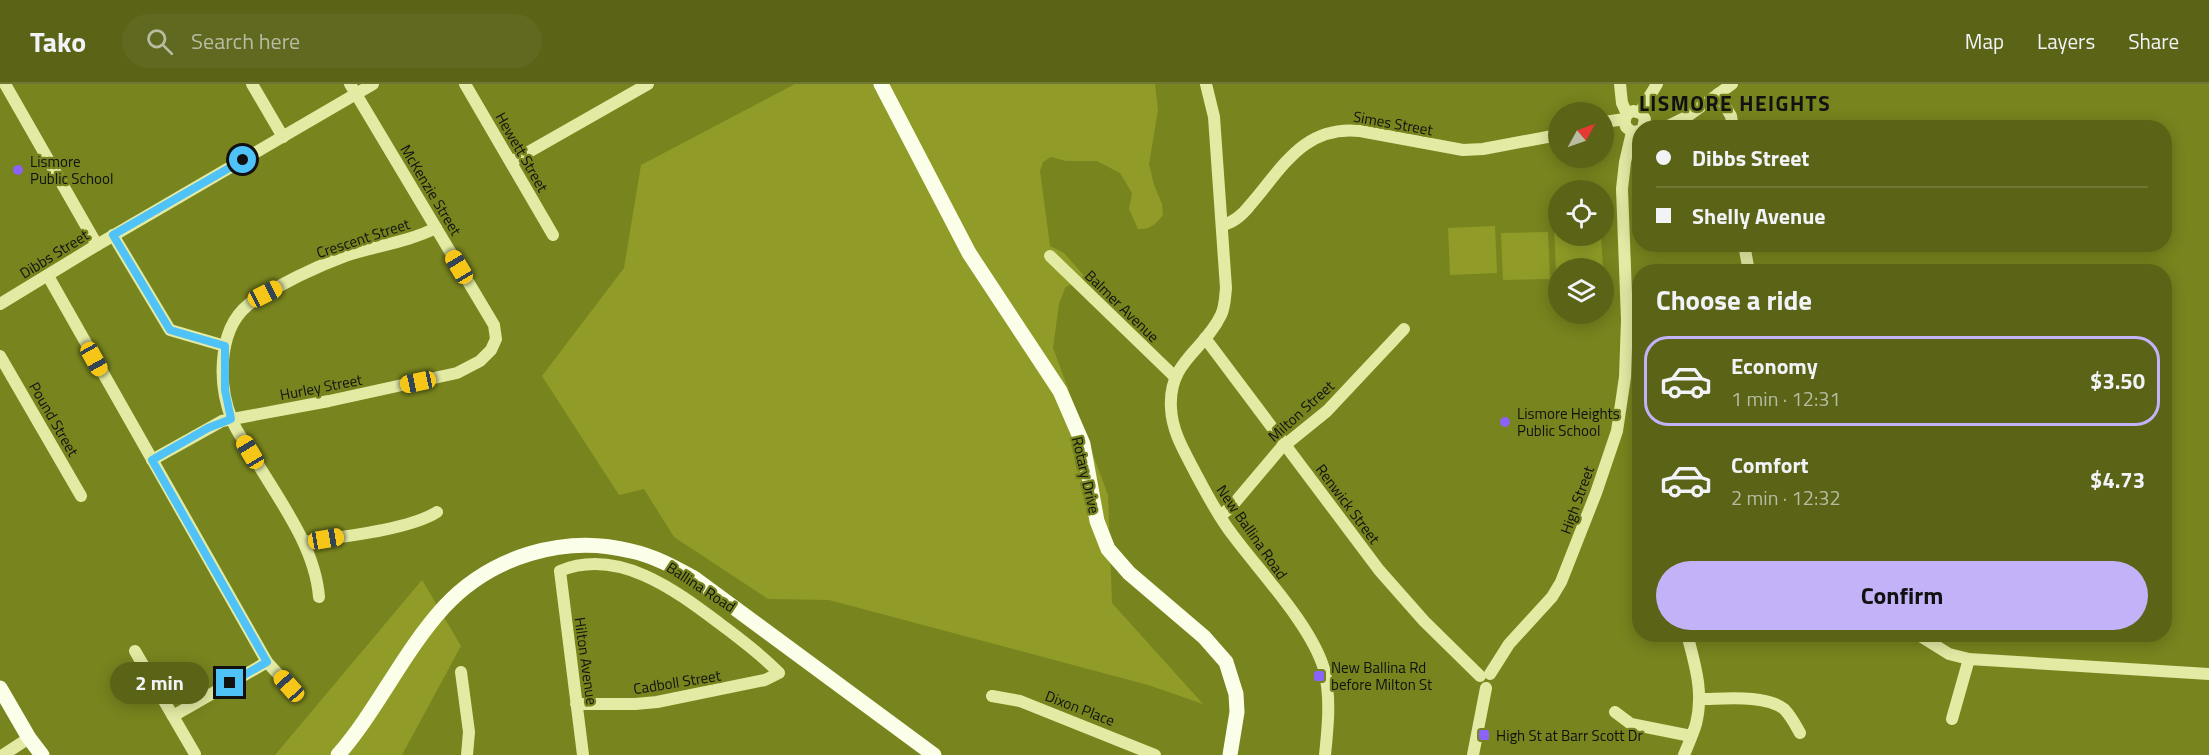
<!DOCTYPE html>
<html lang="en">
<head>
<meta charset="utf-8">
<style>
  :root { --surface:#5a6316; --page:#60691f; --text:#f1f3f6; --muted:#b8bca1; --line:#6f7735; --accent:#c3b2f7 }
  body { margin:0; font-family:"Titillium Web",sans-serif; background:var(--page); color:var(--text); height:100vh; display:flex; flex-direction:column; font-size:22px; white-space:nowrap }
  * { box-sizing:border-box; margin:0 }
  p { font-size:20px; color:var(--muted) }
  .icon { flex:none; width:33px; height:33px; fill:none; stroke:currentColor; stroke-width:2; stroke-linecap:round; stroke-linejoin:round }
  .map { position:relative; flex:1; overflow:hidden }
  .drawer { position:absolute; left:1632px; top:180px; width:540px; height:378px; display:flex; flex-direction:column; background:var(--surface); border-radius:24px; box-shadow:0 3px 15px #0003 }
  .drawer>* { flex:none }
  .banner { position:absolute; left:1632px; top:36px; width:540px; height:132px; border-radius:24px; box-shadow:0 3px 15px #0003; display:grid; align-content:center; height:132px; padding:0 24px; background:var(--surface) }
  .needle { width:39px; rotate:50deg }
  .tools { position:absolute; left:1548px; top:18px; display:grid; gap:12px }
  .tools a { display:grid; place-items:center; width:66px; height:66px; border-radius:50%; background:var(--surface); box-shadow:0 3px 15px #0003; font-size:30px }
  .end { position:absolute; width:27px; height:27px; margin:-14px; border:8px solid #4fc3f7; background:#111; box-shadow:0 0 0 3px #111 }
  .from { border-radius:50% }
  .bubble { position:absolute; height:42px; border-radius:21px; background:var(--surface); box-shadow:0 3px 15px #0003; font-size:20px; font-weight:700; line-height:42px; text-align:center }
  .car { position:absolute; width:18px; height:36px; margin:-18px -9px; border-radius:8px; box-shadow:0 0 4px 2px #0007; background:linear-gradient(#f5c518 24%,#345 0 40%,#f5c518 0 76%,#345 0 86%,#f5c518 0) }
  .banner b { display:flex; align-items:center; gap:21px; height:57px; font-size:22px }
  .banner b+b { border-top:2px solid var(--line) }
  .banner i { width:15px; height:15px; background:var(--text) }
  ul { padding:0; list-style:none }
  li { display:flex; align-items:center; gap:18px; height:90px; margin:0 12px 9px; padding:0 12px; border:3px solid transparent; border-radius:24px }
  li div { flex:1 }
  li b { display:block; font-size:22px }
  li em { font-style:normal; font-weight:700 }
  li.on { border-color:var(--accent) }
  li>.icon { width:54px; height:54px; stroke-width:1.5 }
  h2 { padding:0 24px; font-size:27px; line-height:72px }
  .cta { display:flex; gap:12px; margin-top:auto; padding:12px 24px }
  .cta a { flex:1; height:69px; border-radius:36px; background:var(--accent); color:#111; font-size:24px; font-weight:700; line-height:69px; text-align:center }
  header { display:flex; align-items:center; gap:36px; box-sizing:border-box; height:84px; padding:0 30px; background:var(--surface); border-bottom:2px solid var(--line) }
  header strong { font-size:28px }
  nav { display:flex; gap:33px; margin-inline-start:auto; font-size:21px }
  .search { width:420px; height:54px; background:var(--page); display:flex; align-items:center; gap:15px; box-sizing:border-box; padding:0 21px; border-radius:33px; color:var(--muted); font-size:22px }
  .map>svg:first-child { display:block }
  .green { fill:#909c27 }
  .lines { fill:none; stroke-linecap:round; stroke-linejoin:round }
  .minor { stroke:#e3eaa4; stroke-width:12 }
  .major { stroke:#fbfee8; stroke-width:15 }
  .route { stroke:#4fc3f7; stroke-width:8 }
  .poi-dot { fill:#8b63f9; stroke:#78841e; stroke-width:2 }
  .labels { text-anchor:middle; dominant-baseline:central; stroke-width:4.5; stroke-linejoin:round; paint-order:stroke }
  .street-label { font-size:15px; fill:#111; stroke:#78841e }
  .poi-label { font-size:15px; fill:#111; stroke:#78841e; text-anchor:start }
  .district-label { font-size:21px; font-weight:bold; letter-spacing:1.5px; fill:#111; stroke:#78841e }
</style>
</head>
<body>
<header>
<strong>Tako</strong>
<div class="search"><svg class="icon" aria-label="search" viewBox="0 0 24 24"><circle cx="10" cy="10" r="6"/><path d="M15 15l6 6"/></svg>Search here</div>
<nav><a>Map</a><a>Layers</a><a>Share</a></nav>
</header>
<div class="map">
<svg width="2209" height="671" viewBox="0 0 2209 671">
  <rect width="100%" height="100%" fill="#78841e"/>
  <g class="green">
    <path d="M795 0H1155L1158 26 1149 80 1154 101 1162 120 1163 131C1156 140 1150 146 1138 145L1129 125 1132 109 1120 89 1097 77H1066L1051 73 1043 78 1040 87 1050 162 1064 169 1087 195 1086 200 1076 202 1069 201 1065 204 1059 220 1053 264 1108 411 1112 519 1203 620 1148 601 829 516 768 515 674 453 644 405 619 411 542 292 624 184 641 81Z"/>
    <path d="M1558 140V152H1601L1603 184H1558V188H1556L1554 141Z"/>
    <path d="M1495 142 1497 189 1450 191 1448 144Z"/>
    <path d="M1548 148 1550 195 1503 196 1501 149Z"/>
    <path d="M422 496 461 562 402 671H275Z"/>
  </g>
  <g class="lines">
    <g class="minor">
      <path d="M5 0 97 161"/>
      <path d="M252 0 283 53"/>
      <path d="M465 0 553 151"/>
      <path d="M1206 0 1214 33 1226 204C1225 213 1225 223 1221 231 1204 267 1168 277 1171 324 1172 349 1186 370 1197 392 1208 412 1218 432 1232 450 1260 488 1311 541 1324 585 1331 613 1328 642 1325 671"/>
      <path d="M1620 0 1622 19 1627 30"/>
      <path d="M1718 10 1731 32 1733 44"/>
      <path d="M1640 28 1657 0"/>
      <path d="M1604 38 1625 35"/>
      <path d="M1664 44 1688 32 1732 0"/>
      <path d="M1640 47 1632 48 1626 43C1623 35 1626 28 1634 27L1642 30 1645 35 1643 44"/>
      <path d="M511 78 648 0"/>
      <path d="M1222 141C1234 139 1244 129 1251 120 1283 83 1304 41 1360 47L1463 66 1483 65 1558 51"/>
      <path d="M113 151 170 246 225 262"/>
      <path d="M1744 160 1749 188"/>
      <path d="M1050 172 1175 293"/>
      <path d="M48 192 267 578 289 602"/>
      <path d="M0 220 97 161 373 0"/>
      <path d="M1205 254 1379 486 1424 537 1480 592"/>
      <path d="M0 272 81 412"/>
      <path d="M152 376 222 337 329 317 457 289 480 277 491 266 496 255 494 241 350 0"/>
      <path d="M1220 432 1231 423 1280 365 1327 327 1404 245"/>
      <path d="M304 458C339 453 409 446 437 428"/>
      <path d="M319 513C315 461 276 412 250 367 244 357 236 347 232 336 217 298 217 239 255 216 283 199 315 183 345 172 375 162 408 158 436 144"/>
      <path d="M1917 550 1949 570 1969 575 2209 590"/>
      <path d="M135 567 195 670"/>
      <path d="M461 588 469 648 467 671"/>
      <path d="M1490 590 1509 560 1552 513 1561 498 1596 409 1617 347 1625 293 1627 236 1622 105 1625 78 1632 48"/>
      <path d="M992 612 1020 617 1155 671"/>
      <path d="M1700 615C1723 615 1765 610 1784 625 1791 632 1795 640 1800 649"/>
      <path d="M576 620H635L657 618 765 596 779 589C761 570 740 555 719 539 675 506 618 463 560 487L583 671"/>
      <path d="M1615 628 1631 640 1691 652"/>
      <path d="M173 632 267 578"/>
      <path d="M1952 635 1969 575"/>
      <path d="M3 671 29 654"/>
      <path d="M1473 671 1486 604"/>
      <path d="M1684 671C1688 661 1693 650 1696 640 1704 608 1695 581 1687 550"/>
    </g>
    <g class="major">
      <path d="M881 0 969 169 1060 307 1083 360 1097 437 1108 465 1129 489 1204 553 1226 578 1236 610 1237 628 1230 671"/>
      <path d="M0 604 29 654 42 671"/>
      <path d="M338 671C378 625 403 568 444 523 491 472 565 450 631 467 654 472 674 483 694 494L934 671"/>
    </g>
  </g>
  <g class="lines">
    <path class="route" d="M230 599 267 578 152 376 208 344 231 335 225 306V262L170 246 113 151 243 76"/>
  </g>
  <g class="poi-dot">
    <circle cx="18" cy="86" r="6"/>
    <circle cx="1505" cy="338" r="6"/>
    <rect x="1313" y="586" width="12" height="12" rx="3"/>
    <rect x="1478" y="645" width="12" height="12" rx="3"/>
  </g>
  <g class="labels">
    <g class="street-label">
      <text transform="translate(1393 39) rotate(10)">Simes Street</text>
      <text transform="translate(522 68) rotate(60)">Hewett Street</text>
      <text transform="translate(431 106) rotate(59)">McKenzie Street</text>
      <text transform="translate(363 154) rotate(-18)">Crescent Street</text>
      <text transform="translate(54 170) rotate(-32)">Dibbs Street</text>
      <text transform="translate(1122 222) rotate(44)">Balmer Avenue</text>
      <text transform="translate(321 303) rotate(-11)">Hurley Street</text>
      <text transform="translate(1301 327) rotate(-42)">Milton Street</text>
      <text transform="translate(54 335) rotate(60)">Pound Street</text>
      <text transform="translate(1086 391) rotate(77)">Rotary Drive</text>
      <text transform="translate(1577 416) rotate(-70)">High Street</text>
      <text transform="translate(1348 420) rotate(53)">Renwick Street</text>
      <text transform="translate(1252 448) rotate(55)">New Ballina Road</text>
      <text transform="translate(701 503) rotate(33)">Ballina Road</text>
      <text transform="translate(586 577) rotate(82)">Hilton Avenue</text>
      <text transform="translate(677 598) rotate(-9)">Cadboll Street</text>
      <text transform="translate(1080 624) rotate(21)">Dixon Place</text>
    </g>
    <g class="poi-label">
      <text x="30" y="77">Lismore<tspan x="30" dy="17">Public School</tspan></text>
      <text x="1517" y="329">Lismore Heights<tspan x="1517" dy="17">Public School</tspan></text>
      <text x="1331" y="583">New Ballina Rd<tspan x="1331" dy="17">before Milton St</tspan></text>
      <text x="1496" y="651">High St at Barr Scott Dr</text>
    </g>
    <g class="district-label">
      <text x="1735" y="19">LISMORE HEIGHTS</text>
    </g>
  </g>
</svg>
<div class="tools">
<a><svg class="needle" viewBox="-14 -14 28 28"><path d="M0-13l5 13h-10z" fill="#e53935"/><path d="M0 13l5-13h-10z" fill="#b8bca1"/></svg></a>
<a><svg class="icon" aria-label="locate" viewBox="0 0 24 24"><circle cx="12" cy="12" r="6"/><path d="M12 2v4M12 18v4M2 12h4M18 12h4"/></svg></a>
<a><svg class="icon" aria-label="layers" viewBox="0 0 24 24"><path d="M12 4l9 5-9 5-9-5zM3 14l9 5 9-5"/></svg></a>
</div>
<i class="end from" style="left:243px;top:76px"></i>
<i class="end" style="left:230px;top:599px"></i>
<div class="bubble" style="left:110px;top:578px;width:99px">2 min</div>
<i class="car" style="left:459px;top:183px;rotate:329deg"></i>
<i class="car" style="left:265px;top:210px;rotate:63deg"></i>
<i class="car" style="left:94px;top:275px;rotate:151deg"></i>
<i class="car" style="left:418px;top:298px;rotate:258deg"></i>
<i class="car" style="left:250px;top:368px;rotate:329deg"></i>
<i class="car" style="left:326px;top:455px;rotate:80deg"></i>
<i class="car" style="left:289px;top:602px;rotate:318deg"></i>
<div class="banner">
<b><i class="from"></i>Dibbs Street</b>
<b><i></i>Shelly Avenue</b>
</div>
<section class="drawer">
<h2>Choose a ride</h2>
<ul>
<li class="on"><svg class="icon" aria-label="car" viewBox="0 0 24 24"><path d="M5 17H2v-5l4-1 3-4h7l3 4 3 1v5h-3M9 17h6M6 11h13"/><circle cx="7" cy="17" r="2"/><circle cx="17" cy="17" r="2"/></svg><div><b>Economy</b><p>1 min · 12:31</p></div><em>$3.50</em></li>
<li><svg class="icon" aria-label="car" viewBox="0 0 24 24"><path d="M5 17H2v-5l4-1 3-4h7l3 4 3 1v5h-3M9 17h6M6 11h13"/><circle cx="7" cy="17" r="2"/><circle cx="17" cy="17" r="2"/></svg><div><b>Comfort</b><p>2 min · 12:32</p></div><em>$4.73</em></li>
</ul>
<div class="cta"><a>Confirm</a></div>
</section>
</div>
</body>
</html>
